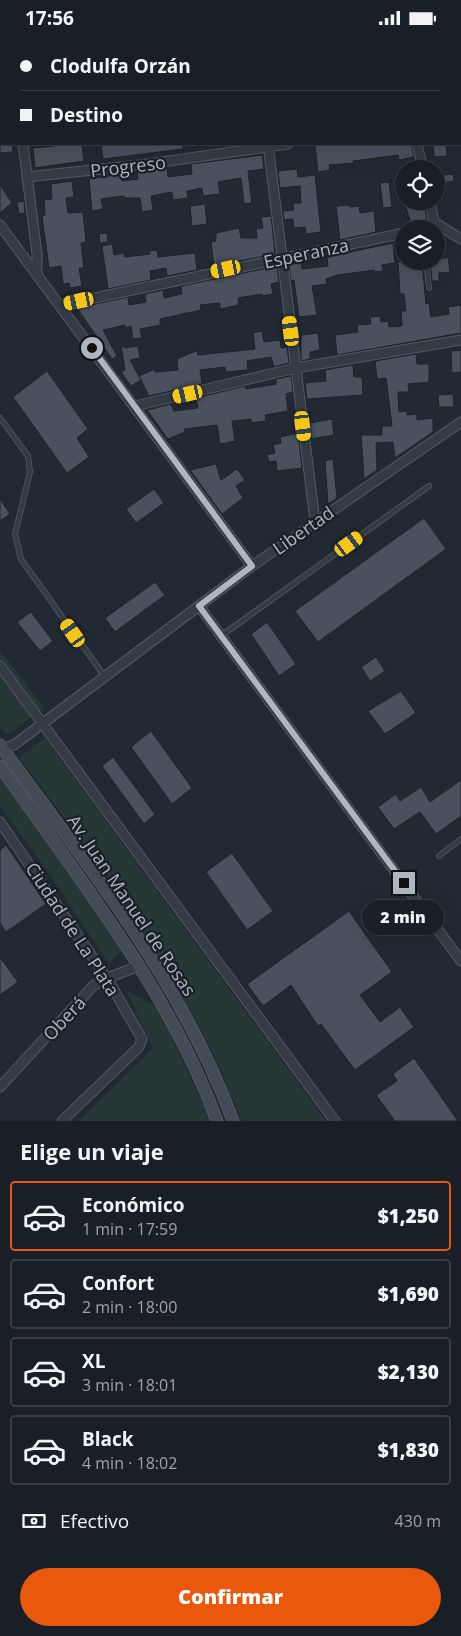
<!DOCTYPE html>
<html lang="es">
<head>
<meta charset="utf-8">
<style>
  :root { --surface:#191f26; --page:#262c32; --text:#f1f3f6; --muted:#9fa2a7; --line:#373d43; --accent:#ea580c }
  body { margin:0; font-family:"Open Sans",sans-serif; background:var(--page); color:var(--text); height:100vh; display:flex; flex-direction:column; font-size:19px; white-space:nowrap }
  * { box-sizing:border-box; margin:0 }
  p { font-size:16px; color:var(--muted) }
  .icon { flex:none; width:28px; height:28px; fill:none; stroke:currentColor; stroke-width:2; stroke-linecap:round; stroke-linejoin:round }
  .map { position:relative; height:1086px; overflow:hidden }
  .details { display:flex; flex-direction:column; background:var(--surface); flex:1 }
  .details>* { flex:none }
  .banner { position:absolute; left:0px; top:0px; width:461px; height:110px; box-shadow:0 5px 20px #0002,0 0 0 1px var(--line); display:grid; align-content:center; height:110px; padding:0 20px; background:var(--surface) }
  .tools { position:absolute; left:395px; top:125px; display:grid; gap:10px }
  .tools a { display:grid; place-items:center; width:50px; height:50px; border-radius:50%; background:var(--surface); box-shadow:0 5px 20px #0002,0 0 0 1px var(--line); font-size:25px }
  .end { position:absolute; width:22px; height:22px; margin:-11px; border:6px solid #aeb6c1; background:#111; box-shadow:0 0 0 2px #111 }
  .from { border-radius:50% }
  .bubble { position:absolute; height:35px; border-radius:18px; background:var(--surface); box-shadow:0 5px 20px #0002,0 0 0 1px var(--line); font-size:16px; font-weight:800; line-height:35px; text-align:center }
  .car { position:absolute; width:15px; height:30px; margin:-15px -8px; border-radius:6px; box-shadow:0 0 4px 1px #0007; background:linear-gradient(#f5c518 24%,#345 0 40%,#f5c518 0 76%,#345 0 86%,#f5c518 0) }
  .banner b { display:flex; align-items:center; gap:18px; height:48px; font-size:19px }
  .banner b+b { border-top:1px solid var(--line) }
  .banner i { width:12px; height:12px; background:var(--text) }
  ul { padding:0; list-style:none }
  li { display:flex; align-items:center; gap:15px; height:70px; margin:0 10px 8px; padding:0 10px; border:2px solid var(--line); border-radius:5px }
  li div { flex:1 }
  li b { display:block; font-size:19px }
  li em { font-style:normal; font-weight:800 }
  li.selected { border-color:var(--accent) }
  li>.icon { width:45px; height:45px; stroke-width:1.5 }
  h2 { padding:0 20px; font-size:22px; line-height:60px }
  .pay { display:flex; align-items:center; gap:12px; height:55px; padding:0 20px; font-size:19px }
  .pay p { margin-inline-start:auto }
  .button { display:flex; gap:10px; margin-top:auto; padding:10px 20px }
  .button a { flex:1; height:58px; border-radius:30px; background:var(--accent); color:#fff; font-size:20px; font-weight:800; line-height:58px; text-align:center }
  .status { display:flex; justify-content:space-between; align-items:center; height:35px; padding:0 25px; background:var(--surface); direction:ltr }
  .status svg { height:14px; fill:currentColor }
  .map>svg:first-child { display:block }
  .grass { fill:#263736 }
  .building { fill:#48515d; stroke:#1c222a }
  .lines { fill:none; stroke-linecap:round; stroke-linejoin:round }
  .lane-casing { stroke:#525962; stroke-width:6 }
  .street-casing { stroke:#525962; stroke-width:11 }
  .secondary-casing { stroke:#525962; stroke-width:13 }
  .lane { stroke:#343b44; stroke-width:4.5 }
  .street { stroke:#343b44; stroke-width:9 }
  .secondary { stroke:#434b56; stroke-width:11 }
  .route { stroke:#aeb6c1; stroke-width:6 }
  .labels { text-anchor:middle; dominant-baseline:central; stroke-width:4.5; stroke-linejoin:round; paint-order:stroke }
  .street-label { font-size:18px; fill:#aeb6c1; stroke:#1a2028 }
</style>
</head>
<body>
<div class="status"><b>17:56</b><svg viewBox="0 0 49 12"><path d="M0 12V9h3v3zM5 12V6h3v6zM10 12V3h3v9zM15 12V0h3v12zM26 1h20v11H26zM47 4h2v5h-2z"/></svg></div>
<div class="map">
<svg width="461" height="1086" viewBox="0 0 461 1086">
  <rect width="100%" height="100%" fill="#212933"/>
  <g class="grass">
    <path d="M0 615 44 673 7 700 0 691Z"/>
    <path d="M45 703 326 1086H242L216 1025 182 961 94 822 19 723Z"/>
    <path d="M0 738 122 915 109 929 46 834 0 771Z"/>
    <path d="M126 956 157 971 211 1086H79L153 1013Z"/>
  </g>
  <g class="building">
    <path d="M0 109H12L13 117 0 118Z"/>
    <path d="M54 109H82L84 126 35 133 33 113 54 111Z"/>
    <path d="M101 109H183V114L103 124Z"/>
    <path d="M331 109H411L414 122 399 125 398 120 353 126 354 128 329 130 330 135 318 137 315 111Z"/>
    <path d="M433 109H446L447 121 434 122Z"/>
    <path d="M262 120 264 134 248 136 252 168 244 169 241 143 218 147 220 159 203 161 202 153 187 156 188 163 173 165 172 157 151 161 153 175 142 177 140 163H125L124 161 101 164 103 174 92 176 89 144 121 139 122 146 138 144 137 137 167 133 168 142 192 139 191 129Z"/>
    <path d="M297 134 298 142 315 140 321 197 306 199 305 192 294 193 293 184 284 185 283 176 294 175 293 168H301L300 151 280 153 278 136Z"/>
    <path d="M453 139 454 146 436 149V141Z"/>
    <path d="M72 146 74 162 66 163 68 178 83 177 86 207 81 208 84 233H79L82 251 70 253 69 248 63 249 61 231 49 233 42 181 45 180 44 165 52 164 51 149Z"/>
    <path d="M389 147 392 172 383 173 380 148Z"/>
    <path d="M0 150 12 168 0 178Z"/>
    <path d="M24 166 25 178 19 179 17 167Z"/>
    <path d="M404 166H424L427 184 412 192Z"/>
    <path d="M205 169 207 189 192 191 190 171Z"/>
    <path d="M350 170V172L359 171 360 178 374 176 376 197 340 205 336 171Z"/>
    <path d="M271 181 275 219 214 231 211 207 216 206V198L239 193 241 203H257L256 194 263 193 261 182Z"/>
    <path d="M107 198 108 207 100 208 99 199Z"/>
    <path d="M393 208 395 228 382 230 383 236 374 237V235L338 240 326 244 327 249 312 251 317 280 299 282 294 245 291 246 289 230 301 227 302 234 328 231 327 222Z"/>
    <path d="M112 209 114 220 124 218 125 222 150 219 149 216 157 215 158 222 195 218 197 235 167 241 166 233 150 236 151 245 108 254 102 211Z"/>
    <path d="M448 222 450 237 439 238V246H432L430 226Z"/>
    <path d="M422 226 426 269 429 268 431 282 449 279 448 272 461 270V298L337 320 335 300 358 297 357 290 371 289 370 282 380 281 381 287 388 286 389 292 402 291 401 276H406L404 259H400L398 227Z"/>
    <path d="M277 231 279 247 271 249 273 259 262 261V259L238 263 239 270 220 274V268L200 270 201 275 160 284V290L140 294 142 303 133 304 131 291 126 293 125 290 103 295 117 321 112 324 77 273 128 262 129 270 146 267 145 259 163 255 164 263 182 259 181 251Z"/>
    <path d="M262 296 264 307 280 305 281 313 287 312 289 328 274 332 271 322 247 326 248 335 226 337 225 332 200 335 202 349 149 361 139 341 155 334V337L178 335 177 324 191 318 197 316 198 320 255 314 253 298Z"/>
    <path d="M318 298 320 315 310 317V324L301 326V300Z"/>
    <path d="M121 310 125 313 138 311 140 323 130 325 141 345 131 351 121 337 125 335Z"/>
    <path d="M461 315V337L452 338 451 316Z"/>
    <path d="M416 319 417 329H429V347L408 349 409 357H398L399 377 407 376V380L417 379V385L433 383V397L395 423 393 407 376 408 377 435 364 444 361 400H382V391H392L386 343 377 344 375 326Z"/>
    <path d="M353 330 354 342H362L363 360 307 364 305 348 326 346 325 335Z"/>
    <path d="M47 336 88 394 77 403 89 422 67 438 13 362Z"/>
    <path d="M291 341 293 357 286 359 288 376 265 380 266 386 251 388V384L232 386 235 406 220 409 217 390 184 394 185 397 168 404 147 375 171 369 174 376 198 373 196 363 245 351 246 354 276 349V344Z"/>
    <path d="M453 359 454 372H439L438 360Z"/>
    <path d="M332 384 334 400 311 404 310 388Z"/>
    <path d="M298 398 302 433 277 436 276 426 269 427 267 420 275 418 273 410 281 408 280 402Z"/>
    <path d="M333 424 337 463 328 469 325 426Z"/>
    <path d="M216 429 221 445 237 434 245 445 236 451 243 463 222 479 190 435Z"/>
    <path d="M154 454 164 468 136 488 126 474Z"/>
    <path d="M0 464 10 479 0 486Z"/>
    <path d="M424 483 446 514 318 607 295 576Z"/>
    <path d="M155 547 165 560 115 597 105 583Z"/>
    <path d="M31 577 53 606 40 616 17 587Z"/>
    <path d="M267 587 296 629 279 641 251 599Z"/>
    <path d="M376 622 385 636 370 646 361 632Z"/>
    <path d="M401 656 416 678 385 699 368 676Z"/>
    <path d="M151 696 192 753 172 769 131 712Z"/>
    <path d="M113 722 155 779 144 789 102 731Z"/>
    <path d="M461 745V781L436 799 420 777 394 794 378 772 396 759 400 766 421 752 430 767Z"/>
    <path d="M6 810 46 869 6 897 0 888V815Z"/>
    <path d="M232 818 273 876 247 895 206 837Z"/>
    <path d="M349 876 392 937 360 960 380 987 400 972 414 992 355 1035 321 989 318 991 291 950 263 971 247 949Z"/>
    <path d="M0 922 18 947 0 960Z"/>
    <path d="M414 1023 458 1086H395L376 1060 397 1046 393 1039Z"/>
  </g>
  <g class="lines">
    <g class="lane-casing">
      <g id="lane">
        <path d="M426 226 429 253"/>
        <path d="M0 383 28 421 30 437 15 499 21 524 105 642"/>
        <path d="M221 601 429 451"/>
        <path d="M439 821 461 804"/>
      </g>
    </g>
    <g class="street-casing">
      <g id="street">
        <path d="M8 0V1"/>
        <path d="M120 0V1"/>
        <path d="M390 0 391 1"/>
        <path d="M254 1 270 0"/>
        <path d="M0 27 1 26"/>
        <path d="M23 109 37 219V238"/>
        <path d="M268 109 315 486"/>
        <path d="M417 109 423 134"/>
        <path d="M27 142 148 129 288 109"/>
        <path d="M430 166 434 187 461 204"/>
        <path d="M0 190 252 531"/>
        <path d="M423 194 434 187"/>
        <path d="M61 270 404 198"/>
        <path d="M135 371 296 333 461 305"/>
        <path d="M199 571 461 926"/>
        <path d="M0 631 335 1086"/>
        <path d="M0 714 14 710 252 531 461 387"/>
        <path d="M0 787 107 943 142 1004 139 1012 62 1086"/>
        <path d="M0 1052 93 951 107 943 139 931"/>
      </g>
    </g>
    <g class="secondary-casing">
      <g id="secondary">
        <path d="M0 710C86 829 182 946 233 1086"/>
        <path d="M0 731C78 843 170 956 217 1086"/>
      </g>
    </g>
    <use href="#lane" class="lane"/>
    <use href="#street" class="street"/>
    <use href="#secondary" class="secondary"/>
  </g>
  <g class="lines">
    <path class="route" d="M92 313 252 531 199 571 404 848"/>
  </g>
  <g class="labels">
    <g class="street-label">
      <text transform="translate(128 131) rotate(-7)">Progreso</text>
      <text transform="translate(306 218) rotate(-12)">Esperanza</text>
      <text transform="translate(303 495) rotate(-35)">Libertad</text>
      <text transform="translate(132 870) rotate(56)">Av. Juan Manuel de Rosas</text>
      <text transform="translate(73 894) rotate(57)">Ciudad de La Plata</text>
      <text transform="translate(64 983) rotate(-47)">Oberá</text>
    </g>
  </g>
</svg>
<div class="tools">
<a><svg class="icon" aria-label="locate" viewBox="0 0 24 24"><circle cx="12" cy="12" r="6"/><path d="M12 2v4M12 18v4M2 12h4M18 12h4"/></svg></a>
<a><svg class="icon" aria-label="layers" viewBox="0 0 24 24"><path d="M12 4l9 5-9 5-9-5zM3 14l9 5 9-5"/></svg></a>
</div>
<i class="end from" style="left:92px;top:313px"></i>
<i class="end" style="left:404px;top:848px"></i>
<div class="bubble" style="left:362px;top:865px;width:82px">2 min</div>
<i class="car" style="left:226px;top:234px;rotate:258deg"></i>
<i class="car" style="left:79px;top:266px;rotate:258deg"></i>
<i class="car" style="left:291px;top:296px;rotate:353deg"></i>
<i class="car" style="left:188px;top:359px;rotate:257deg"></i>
<i class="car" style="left:303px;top:391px;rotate:173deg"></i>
<i class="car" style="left:349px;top:509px;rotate:54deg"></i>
<i class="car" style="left:73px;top:598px;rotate:325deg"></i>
<div class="banner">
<b><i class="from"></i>Clodulfa Orzán</b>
<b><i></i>Destino</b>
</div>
</div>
<section class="details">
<h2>Elige un viaje</h2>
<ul>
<li class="selected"><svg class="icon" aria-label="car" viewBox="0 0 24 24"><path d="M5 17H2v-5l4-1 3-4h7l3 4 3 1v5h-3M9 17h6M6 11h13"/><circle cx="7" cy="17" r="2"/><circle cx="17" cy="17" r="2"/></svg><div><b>Económico</b><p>1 min · 17:59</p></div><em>$1,250</em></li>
<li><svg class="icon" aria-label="car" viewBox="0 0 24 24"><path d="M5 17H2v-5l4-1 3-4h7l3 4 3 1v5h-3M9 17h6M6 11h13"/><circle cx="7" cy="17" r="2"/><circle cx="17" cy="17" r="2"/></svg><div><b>Confort</b><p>2 min · 18:00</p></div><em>$1,690</em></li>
<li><svg class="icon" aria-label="car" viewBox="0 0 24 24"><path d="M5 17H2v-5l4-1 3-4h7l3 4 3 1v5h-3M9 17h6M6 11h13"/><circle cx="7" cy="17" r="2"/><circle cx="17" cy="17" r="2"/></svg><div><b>XL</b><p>3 min · 18:01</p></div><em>$2,130</em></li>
<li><svg class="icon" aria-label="car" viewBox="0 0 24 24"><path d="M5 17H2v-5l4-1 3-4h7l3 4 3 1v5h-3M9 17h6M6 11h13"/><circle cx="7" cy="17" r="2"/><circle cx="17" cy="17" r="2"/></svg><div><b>Black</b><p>4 min · 18:02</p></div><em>$1,830</em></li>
</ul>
<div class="pay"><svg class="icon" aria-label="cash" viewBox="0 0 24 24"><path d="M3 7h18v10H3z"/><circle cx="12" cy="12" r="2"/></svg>Efectivo<p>430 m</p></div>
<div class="button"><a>Confirmar</a></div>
</section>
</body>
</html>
